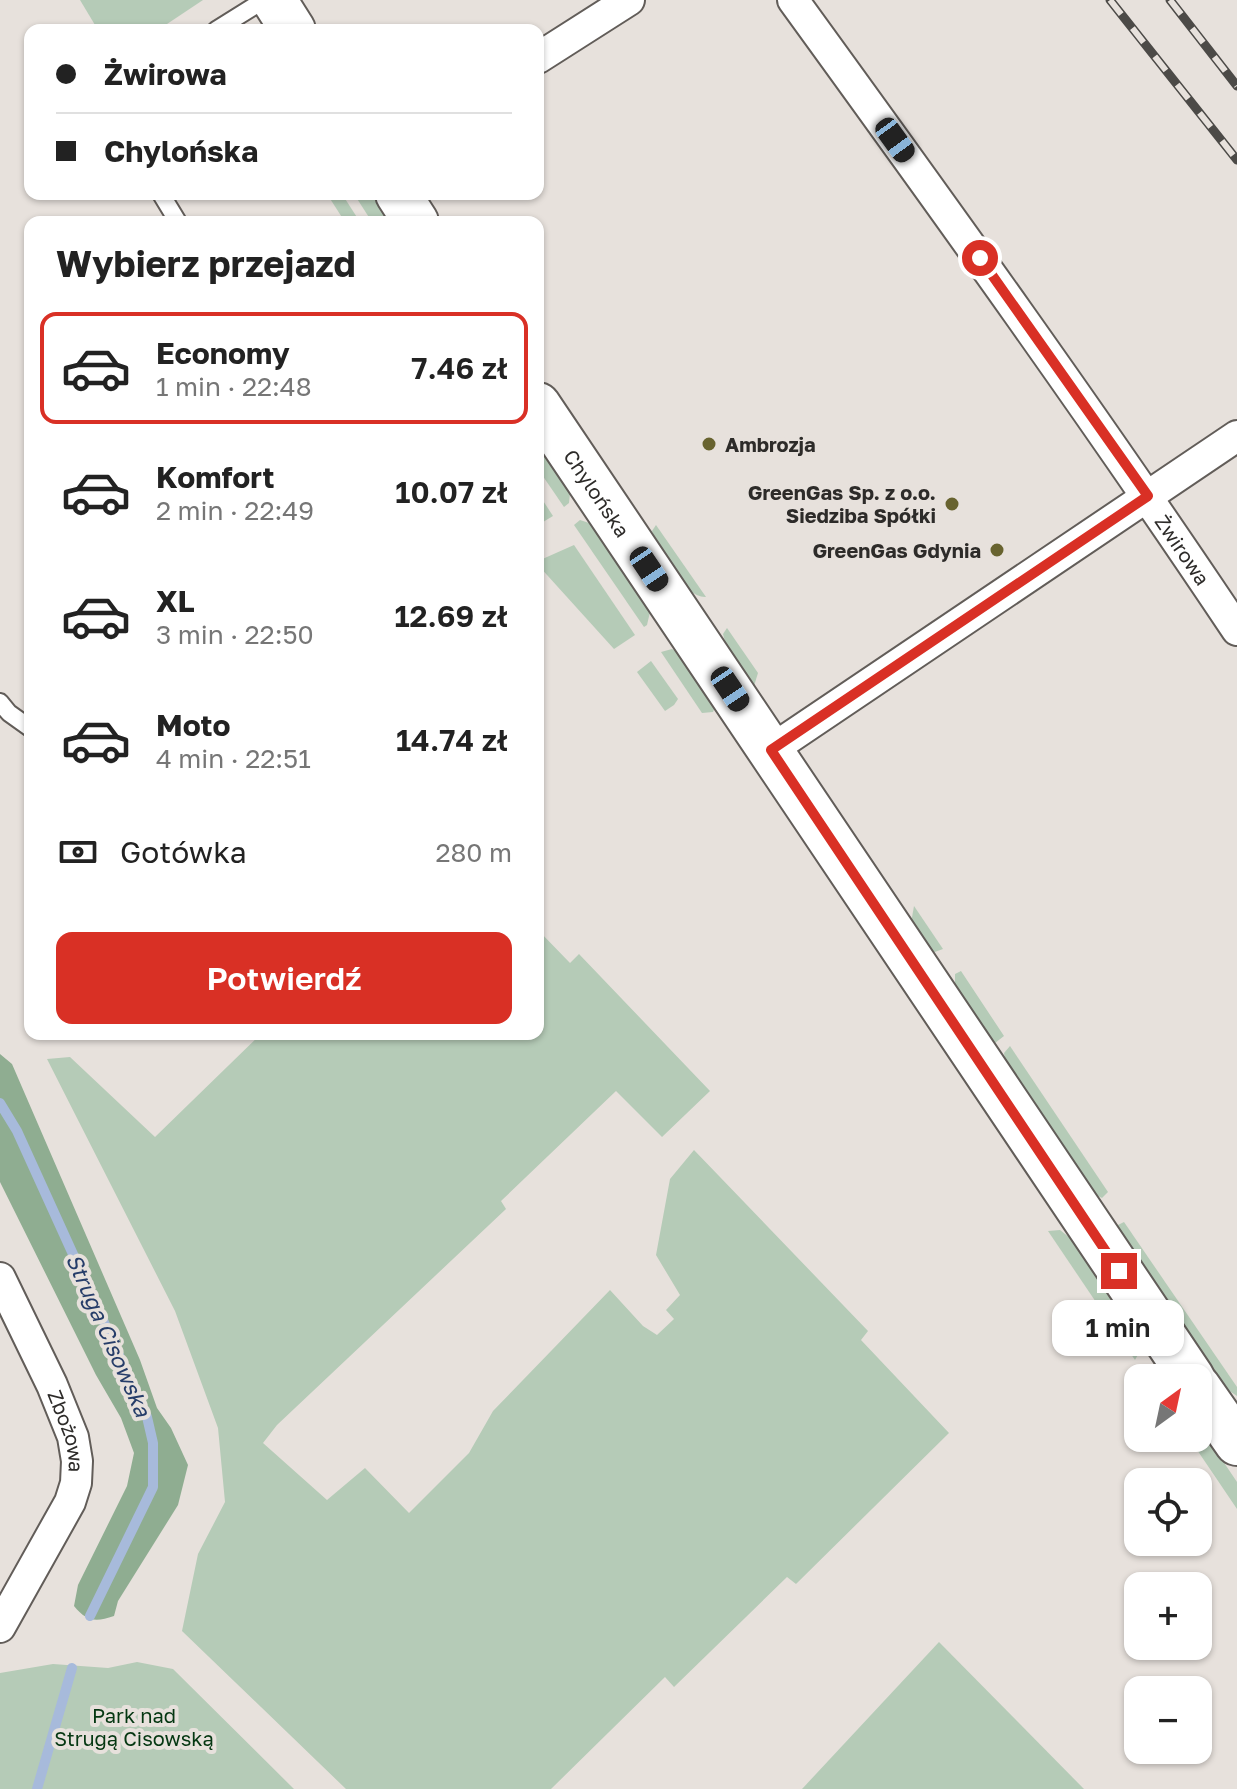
<!DOCTYPE html>
<html lang="pl">
<head>
<meta charset="utf-8">
<style>
  :root { --surface:#fff; --page:#f6f6f6; --text:#222; --muted:#767676; --line:#e0e0e0; --accent:#d93025 }
  body { margin:0; font-family:"Golos Text",sans-serif; background:var(--page); color:var(--text); height:100vh; display:flex; flex-direction:column; font-size:30px; white-space:nowrap }
  * { box-sizing:border-box; margin:0 }
  p { font-size:26px; color:var(--muted) }
  .icon { flex:none; width:44px; height:44px; fill:none; stroke:currentColor; stroke-width:2; stroke-linecap:round; stroke-linejoin:round }
  .map { position:relative; flex:1; overflow:hidden }
  .side { position:absolute; left:24px; top:216px; width:520px; height:824px; display:flex; flex-direction:column; background:var(--surface); border-radius:16px; box-shadow:0 2px 6px #0004 }
  .side>* { flex:none }
  .top-card { position:absolute; left:24px; top:24px; width:520px; height:176px; border-radius:16px; box-shadow:0 2px 6px #0004; display:grid; align-content:center; height:176px; padding:0 32px; background:var(--surface) }
  .needle { width:52px; rotate:33deg }
  .buttons { position:absolute; left:1124px; top:1364px; display:grid; gap:16px }
  .buttons a { display:grid; place-items:center; width:88px; height:88px; border-radius:16px; background:var(--surface); box-shadow:0 2px 6px #0004; font-size:40px }
  .end { position:absolute; width:36px; height:36px; margin:-18px; border:10px solid #d93025; background:#fff; box-shadow:0 0 0 4px #fff }
  .from { border-radius:50% }
  .bubble { position:absolute; height:56px; border-radius:16px; background:var(--surface); box-shadow:0 2px 6px #0004; font-size:26px; font-weight:600; line-height:56px; text-align:center }
  .car { position:absolute; width:24px; height:48px; margin:-24px -12px; border-radius:10px; box-shadow:0 0 6px 2px #0007; background:linear-gradient(#222 24%,#8ab4d8 0 40%,#222 0 76%,#8ab4d8 0 86%,#222 0) }
  .top-card b { display:flex; align-items:center; gap:28px; height:76px; font-size:30px }
  .top-card b+b { border-top:2px solid var(--line) }
  .top-card i { width:20px; height:20px; background:var(--text) }
  ul { padding:0; list-style:none }
  li { display:flex; align-items:center; gap:24px; height:112px; margin:0 16px 12px; padding:0 16px; border:4px solid transparent; border-radius:16px }
  li div { flex:1 }
  li b { display:block; font-size:30px }
  li em { font-style:normal; font-weight:600 }
  li.current { border-color:var(--accent) }
  li>.icon { width:72px; height:72px; stroke-width:1.5 }
  h2 { padding:0 32px; font-size:36px; line-height:96px }
  .pay { display:flex; align-items:center; gap:20px; height:88px; padding:0 32px; font-size:30px }
  .pay p { margin-inline-start:auto }
  .primary-button { display:flex; gap:16px; margin-top:auto; padding:16px 32px }
  .primary-button a { flex:1; height:92px; border-radius:16px; background:var(--accent); color:#fff; font-size:32px; font-weight:600; line-height:92px; text-align:center }
  .map>svg:first-child { display:block }
  .green { fill:#b5cbb7 }
  .forest { fill:#8fad91 }
  .lines { fill:none; stroke-linecap:round; stroke-linejoin:round }
  .stream { stroke:#a7badb; stroke-width:10 }
  .lane-casing { stroke:#625d59; stroke-width:20 }
  .street-casing { stroke:#625d59; stroke-width:34 }
  .secondary-casing { stroke:#625d59; stroke-width:48 }
  .lane { stroke:#fff; stroke-width:16 }
  .street { stroke:#fff; stroke-width:30 }
  .secondary { stroke:#fff; stroke-width:44 }
  .rail-casing { stroke:#4c4a47; stroke-width:9 }
  .rail { stroke:#e7e1dc; stroke-width:6; stroke-dasharray:18; stroke-linecap:butt }
  .route { stroke:#d93025; stroke-width:10 }
  .poi-dot { fill:#68632f; stroke:#e7e1dc; stroke-width:3 }
  .labels { text-anchor:middle; dominant-baseline:central; stroke-width:8; stroke-linejoin:round; paint-order:stroke }
  .poi-label { font-size:20px; font-weight:bold; fill:#2d2b29; stroke:#e7e1dc; text-anchor:end }
  .street-label { font-size:20px; fill:#2d2b29; stroke:#e7e1dc }
  .park-label { font-size:20px; fill:#053712; stroke:#e7e1dc }
  .water-label { font-size:22px; font-style:italic; fill:#263d69; stroke:#e7e1dc }
</style>
</head>
<body>
<div class="map">
<svg width="1237" height="1789" viewBox="0 0 1237 1789">
  <rect width="100%" height="100%" fill="#e7e1dc"/>
  <g class="green">
    <path d="M80 0H203L158 30H98Z"/>
    <path d="M327 194H342L360 222H345Z"/>
    <path d="M354 194H371L391 222H372Z"/>
    <path d="M538 445 570 493 569 503 564 507 538 469Z"/>
    <path d="M538 493 553 516 538 525Z"/>
    <path d="M580 520 592 524 650 612 647 625 644 627 574 525Z"/>
    <path d="M656 525 706 597C683 598 659 551 652 531Z"/>
    <path d="M574 545 635 635 614 649 538 565V561Z"/>
    <path d="M727 628 758 673 754 686 726 645 723 634Z"/>
    <path d="M672 649 679 653 715 707 713 712 702 713 661 652Z"/>
    <path d="M651 661 678 699 674 705 665 711 637 672Z"/>
    <path d="M914 906 943 949 932 953 911 923Z"/>
    <path d="M538 930 570 963 579 954 710 1091 662 1137 616 1091 501 1201 506 1209 277 1425 263 1443 327 1500 365 1468 409 1513 469 1453 493 1411 610 1290 643 1326 657 1335 674 1319 666 1310 680 1295 656 1255 670 1179 694 1150 868 1331 861 1340 949 1433 796 1584 787 1577 674 1687 665 1677 551 1789H346L182 1631 198 1554 225 1502 218 1428 175 1311 47 1059 70 1057 155 1137 261 1034H538Z"/>
    <path d="M961 971 1004 1036 995 1043 983 1032 984 1028 955 984V974Z"/>
    <path d="M1010 1046 1108 1192 1102 1198 1096 1195 1005 1060 1004 1053Z"/>
    <path d="M1124 1222 1237 1387V1396L1222 1386 1116 1226Z"/>
    <path d="M1060 1230 1070 1238 1136 1335 1140 1351 1135 1360 1048 1231Z"/>
    <path d="M1198 1424 1237 1482V1509L1189 1438H1198Z"/>
    <path d="M939 1642 1084 1789H802Z"/>
    <path d="M137 1662 173 1669 294 1789H0V1673L53 1664 108 1668Z"/>
  </g>
  <path class="forest" d="M0 1054 12 1064 140 1360 157 1408 171 1428 188 1465 178 1505 118 1601 114 1616C96 1622 87 1622 74 1606L78 1585 127 1486 134 1453 121 1418 96 1375 0 1182Z"/>
  <g class="lines">
    <g class="stream">
      <path d="M0 1103 17 1131 147 1417 153 1443V1487L90 1616"/>
      <path d="M37 1789 72 1668"/>
    </g>
    <g class="lane-casing">
      <g id="lane">
        <path d="M216 30 264 0"/>
        <path d="M161 194 178 222"/>
        <path d="M0 702 9 713 30 728"/>
      </g>
    </g>
    <g class="street-casing">
      <g id="street">
        <path id="s1" d="M793 0C944 208 1094 416 1237 630"/>
        <path d="M538 58 629 0"/>
        <path d="M771 750 1237 436"/>
        <path id="s2" d="M0 1278 52 1385 73 1437 77 1461 76 1483 70 1502 0 1627"/>
      </g>
    </g>
    <g class="secondary-casing">
      <g id="secondary">
        <path d="M274 0 293 30"/>
        <path d="M398 194 416 222"/>
        <path id="s3" d="M538 405 1192 1378"/>
        <path d="M1198 1387 1237 1443"/>
      </g>
    </g>
    <use href="#lane" class="lane"/>
    <use href="#street" class="street"/>
    <use href="#secondary" class="secondary"/>
    <g class="rail-casing">
      <g id="rail">
        <path d="M1110 0 1237 160"/>
        <path d="M1170 0 1237 86"/>
      </g>
    </g>
    <use href="#rail" class="rail"/>
  </g>
  <g class="lines">
    <path class="route" d="M980 258 1148 496 771 750 1119 1271"/>
  </g>
  <g class="poi-dot">
    <circle cx="709" cy="444" r="8"/>
    <circle cx="952" cy="504" r="8"/>
    <circle cx="997" cy="550" r="8"/>
  </g>
  <g class="labels">
    <g class="poi-label">
      <text x="725" y="444" text-anchor="start">Ambrozja</text>
      <text x="936" y="492">GreenGas Sp. z o.o.<tspan x="936" dy="23">Siedziba Spółki</tspan></text>
      <text x="981" y="550">GreenGas Gdynia</text>
    </g>
    <g class="street-label">
      <text stroke="none"><textPath href="#s3" startOffset="106">Chylońska</textPath></text>
      <text stroke="none"><textPath href="#s1" startOffset="674">Żwirowa</textPath></text>
      <text stroke="none"><textPath href="#s2" startOffset="168">Zbożowa</textPath></text>
    </g>
    <g class="park-label">
      <text x="134" y="1715">Park nad<tspan x="134" dy="23">Strugą Cisowską</tspan></text>
    </g>
    <g class="water-label">
      <text transform="translate(109 1335) rotate(66)">Struga Cisowska</text>
    </g>
  </g>
</svg>
<div class="buttons">
<a><svg class="needle" viewBox="-14 -14 28 28"><path d="M0-13l5 13h-10z" fill="#e53935"/><path d="M0 13l5-13h-10z" fill="#767676"/></svg></a>
<a><svg class="icon" aria-label="locate" viewBox="0 0 24 24"><circle cx="12" cy="12" r="6"/><path d="M12 2v4M12 18v4M2 12h4M18 12h4"/></svg></a>
<a>+</a>
<a>−</a>
</div>
<i class="end from" style="left:980px;top:258px"></i>
<i class="end" style="left:1119px;top:1271px"></i>
<div class="bubble" style="left:1052px;top:1300px;width:132px">1 min</div>
<i class="car" style="left:895px;top:140px;rotate:144deg"></i>
<i class="car" style="left:649px;top:569px;rotate:146deg"></i>
<i class="car" style="left:730px;top:689px;rotate:146deg"></i>
<div class="top-card">
<b><i class="from"></i>Żwirowa</b>
<b><i></i>Chylońska</b>
</div>
<section class="side">
<h2>Wybierz przejazd</h2>
<ul>
<li class="current"><svg class="icon" aria-label="car" viewBox="0 0 24 24"><path d="M5 17H2v-5l4-1 3-4h7l3 4 3 1v5h-3M9 17h6M6 11h13"/><circle cx="7" cy="17" r="2"/><circle cx="17" cy="17" r="2"/></svg><div><b>Economy</b><p>1 min · 22:48</p></div><em>7.46 zł</em></li>
<li><svg class="icon" aria-label="car" viewBox="0 0 24 24"><path d="M5 17H2v-5l4-1 3-4h7l3 4 3 1v5h-3M9 17h6M6 11h13"/><circle cx="7" cy="17" r="2"/><circle cx="17" cy="17" r="2"/></svg><div><b>Komfort</b><p>2 min · 22:49</p></div><em>10.07 zł</em></li>
<li><svg class="icon" aria-label="car" viewBox="0 0 24 24"><path d="M5 17H2v-5l4-1 3-4h7l3 4 3 1v5h-3M9 17h6M6 11h13"/><circle cx="7" cy="17" r="2"/><circle cx="17" cy="17" r="2"/></svg><div><b>XL</b><p>3 min · 22:50</p></div><em>12.69 zł</em></li>
<li><svg class="icon" aria-label="car" viewBox="0 0 24 24"><path d="M5 17H2v-5l4-1 3-4h7l3 4 3 1v5h-3M9 17h6M6 11h13"/><circle cx="7" cy="17" r="2"/><circle cx="17" cy="17" r="2"/></svg><div><b>Moto</b><p>4 min · 22:51</p></div><em>14.74 zł</em></li>
</ul>
<div class="pay"><svg class="icon" aria-label="cash" viewBox="0 0 24 24"><path d="M3 7h18v10H3z"/><circle cx="12" cy="12" r="2"/></svg>Gotówka<p>280 m</p></div>
<div class="primary-button"><a>Potwierdź</a></div>
</section>
</div>
</body>
</html>
